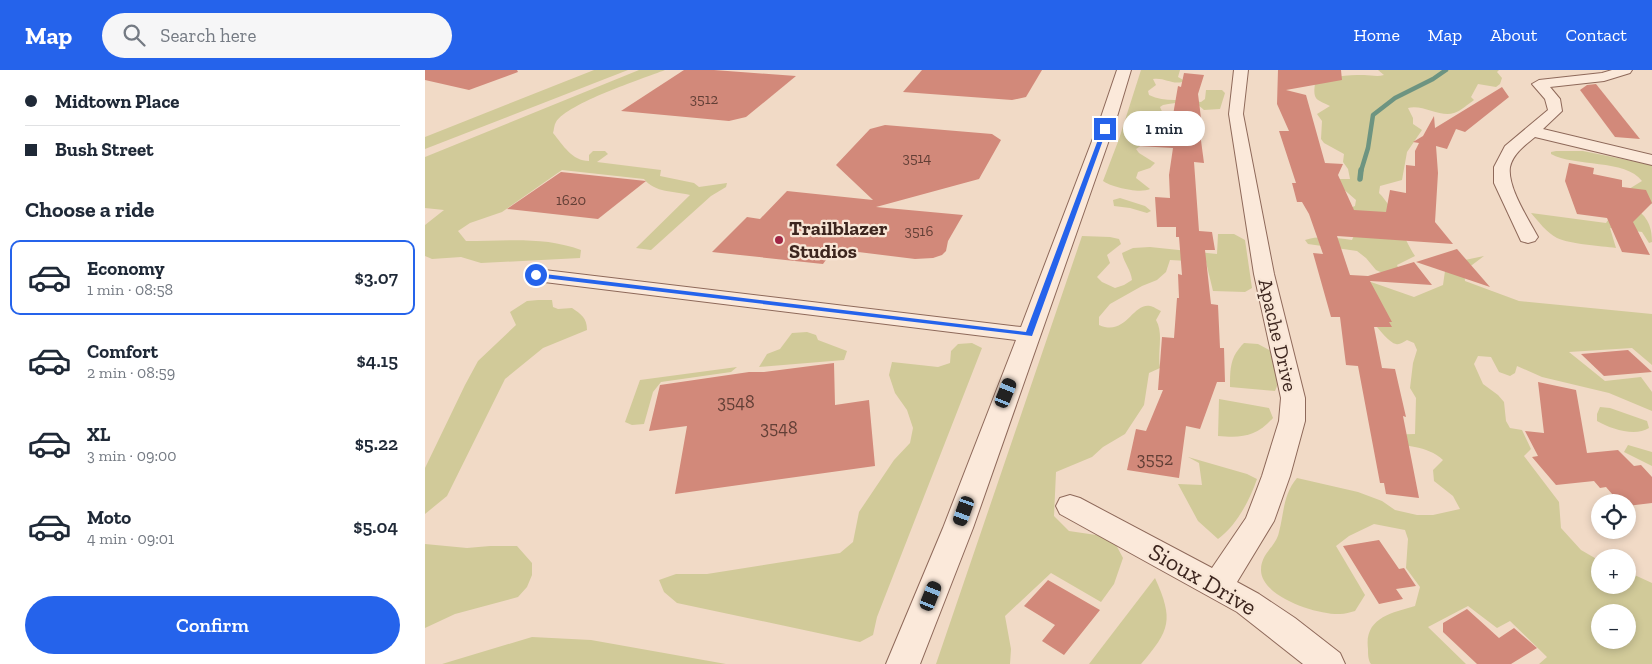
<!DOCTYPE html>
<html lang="en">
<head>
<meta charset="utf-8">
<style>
  :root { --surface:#fff; --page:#f6f6f7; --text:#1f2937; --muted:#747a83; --line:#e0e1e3; --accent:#2563eb }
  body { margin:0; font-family:"Zilla Slab",serif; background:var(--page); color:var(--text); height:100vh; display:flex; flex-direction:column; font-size:19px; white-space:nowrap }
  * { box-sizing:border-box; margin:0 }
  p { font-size:16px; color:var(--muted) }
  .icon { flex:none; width:28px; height:28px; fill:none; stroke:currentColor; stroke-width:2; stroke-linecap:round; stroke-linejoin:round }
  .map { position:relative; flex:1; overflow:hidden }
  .panel { display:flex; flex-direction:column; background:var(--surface); width:425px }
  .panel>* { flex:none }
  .hud { display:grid; align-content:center; height:110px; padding:0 25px; background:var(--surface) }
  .buttons { position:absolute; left:1166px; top:424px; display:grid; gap:10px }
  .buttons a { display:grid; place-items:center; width:45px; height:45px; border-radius:50%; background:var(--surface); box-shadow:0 2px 8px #0003; font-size:25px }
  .end { position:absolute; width:22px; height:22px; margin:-11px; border:6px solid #2563eb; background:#fff; box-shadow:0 0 0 2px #fff }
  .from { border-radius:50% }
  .bubble { position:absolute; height:35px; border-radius:18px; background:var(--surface); box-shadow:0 2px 8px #0003; font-size:16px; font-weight:600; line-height:35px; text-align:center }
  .car { position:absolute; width:15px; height:30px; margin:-15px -8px; border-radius:6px; box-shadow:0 0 4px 1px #0007; background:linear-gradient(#222 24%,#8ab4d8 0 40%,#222 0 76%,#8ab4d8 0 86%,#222 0) }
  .hud b { display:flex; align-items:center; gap:18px; height:48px; font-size:19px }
  .hud b+b { border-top:1px solid var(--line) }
  .hud i { width:12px; height:12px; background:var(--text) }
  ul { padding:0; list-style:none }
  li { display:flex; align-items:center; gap:15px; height:75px; margin:0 10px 8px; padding:0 15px; border:2px solid transparent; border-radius:10px }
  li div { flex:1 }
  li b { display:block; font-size:19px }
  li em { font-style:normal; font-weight:600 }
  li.selected { border-color:var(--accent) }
  li>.icon { width:45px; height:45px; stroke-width:1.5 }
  h2 { padding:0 25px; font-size:22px; line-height:60px }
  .primary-button { display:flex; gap:10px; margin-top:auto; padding:10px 25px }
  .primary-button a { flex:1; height:58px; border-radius:30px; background:var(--accent); color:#fff; font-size:20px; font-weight:600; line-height:58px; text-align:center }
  header { display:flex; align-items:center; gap:30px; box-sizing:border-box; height:70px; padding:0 25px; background:var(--accent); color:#fff }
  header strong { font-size:24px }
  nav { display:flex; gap:28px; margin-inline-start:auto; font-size:18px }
  .search { width:350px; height:45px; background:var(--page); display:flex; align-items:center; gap:12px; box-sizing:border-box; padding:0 18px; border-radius:28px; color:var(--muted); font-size:19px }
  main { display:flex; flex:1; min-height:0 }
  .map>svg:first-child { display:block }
  .green { fill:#d1ca99; fill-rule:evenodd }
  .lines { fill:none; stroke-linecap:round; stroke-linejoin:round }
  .stream-far1 { stroke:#6d9481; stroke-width:4.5 }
  .stream { stroke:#6d9481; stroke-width:5.5 }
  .building { fill:#d2897a }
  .minor-casing { stroke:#8e695a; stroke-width:2 }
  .minor { fill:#fbe9da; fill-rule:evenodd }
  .route { fill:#2563eb }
  .poi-dot { fill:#a12645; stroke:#f8e6d6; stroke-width:2 }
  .labels { text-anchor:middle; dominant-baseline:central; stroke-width:4.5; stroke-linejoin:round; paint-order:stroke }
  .far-number-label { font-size:15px; fill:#623f36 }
  .number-label { font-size:18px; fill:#623f36 }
  .poi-label { font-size:20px; font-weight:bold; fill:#3d261f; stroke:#f8e6d6; text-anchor:start }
  .street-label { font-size:20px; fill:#3d261f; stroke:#f8e6d6 }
  .near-street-label { font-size:24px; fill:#3d261f; stroke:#f8e6d6 }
</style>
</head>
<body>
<header>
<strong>Map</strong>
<div class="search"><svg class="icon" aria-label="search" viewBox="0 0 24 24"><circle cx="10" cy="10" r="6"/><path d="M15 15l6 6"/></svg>Search here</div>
<nav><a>Home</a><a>Map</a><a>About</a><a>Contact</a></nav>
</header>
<main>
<section class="panel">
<div class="hud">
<b><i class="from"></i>Midtown Place</b>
<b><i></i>Bush Street</b>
</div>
<h2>Choose a ride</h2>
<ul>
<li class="selected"><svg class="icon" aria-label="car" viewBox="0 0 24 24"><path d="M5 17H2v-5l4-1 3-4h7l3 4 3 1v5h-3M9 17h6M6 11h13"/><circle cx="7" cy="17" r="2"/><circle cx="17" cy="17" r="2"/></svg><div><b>Economy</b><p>1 min · 08:58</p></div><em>$3.07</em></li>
<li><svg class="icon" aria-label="car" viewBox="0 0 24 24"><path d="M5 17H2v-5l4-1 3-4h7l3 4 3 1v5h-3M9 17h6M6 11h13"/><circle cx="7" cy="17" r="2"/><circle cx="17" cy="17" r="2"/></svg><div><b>Comfort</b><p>2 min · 08:59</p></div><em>$4.15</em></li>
<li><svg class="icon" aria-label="car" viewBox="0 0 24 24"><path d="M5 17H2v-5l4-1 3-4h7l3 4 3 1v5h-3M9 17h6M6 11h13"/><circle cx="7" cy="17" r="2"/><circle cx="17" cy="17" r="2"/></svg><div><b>XL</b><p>3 min · 09:00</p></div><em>$5.22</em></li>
<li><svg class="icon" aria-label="car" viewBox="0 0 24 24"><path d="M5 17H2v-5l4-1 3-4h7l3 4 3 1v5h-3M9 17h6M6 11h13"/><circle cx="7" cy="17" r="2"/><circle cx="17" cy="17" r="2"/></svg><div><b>Moto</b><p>4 min · 09:01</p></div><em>$5.04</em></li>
</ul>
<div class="primary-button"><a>Confirm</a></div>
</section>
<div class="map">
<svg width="1227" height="594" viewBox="0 0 1227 594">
  <rect width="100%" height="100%" fill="#f1dac6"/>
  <g class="green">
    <path d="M169 0H203L0 79V67Z"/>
    <path d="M214 0H240C217 9 143 33 131 52 129 55 129 60 128 63 138 75 147 91 164 91V85L168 81H180L183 84 172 92 236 100 235 106 269 113 274 117 302 113 301 117 286 126 226 180 211 178 265 125C249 121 230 123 219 109L137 100 77 142 45 153 33 161 41 171C79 171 120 166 156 180L155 188 56 193 36 187 7 189 0 186V155L19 140 0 138V87Z"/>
    <path d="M716 0H755L753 7 760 11C748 16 740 7 728 9L731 15 723 21 724 25C740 33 759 28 776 32L780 29 781 20H797L800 23 795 39 779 40C768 29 753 33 738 35L735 37 739 46 717 75 711 79 714 83 730 93 725 98 713 102 711 108 725 119C715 124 686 117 678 111L694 69Z"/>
    <path d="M953 0H1074L1072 2 1077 8 1075 14 1071 17 1053 14 1046 27 1049 30C1043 34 1036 41 1029 43 1016 48 998 34 983 38L988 48V54L997 60 982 82 977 110 955 116 954 123C970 139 977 166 990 186L972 195 980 213 951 200 941 188 932 181 883 174 880 170C895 165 912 168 927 170L930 163 925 138 930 136 931 130 916 117 903 109H925L923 99 918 92 919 84 899 73 896 69 897 51 892 44 905 36C890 29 888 30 890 13 906 6 921 5 939 5 946 5 952 7 959 5Z"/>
    <path d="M1131 81H1158L1227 95V134L1217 131 1206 135C1221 145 1227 154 1227 172L1224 173 1217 162 1185 158 1191 178C1176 176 1144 174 1132 168 1122 163 1113 151 1106 143L1181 153 1204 119 1217 111C1201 89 1149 97 1126 84V82Z"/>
    <path d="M695 128 720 136 726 141 722 143 705 138 689 136 688 130Z"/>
    <path d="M793 164H809L820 170 827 218 820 222 788 221 781 192 745 190 741 202 732 210 717 216 685 234 674 247V255C701 267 707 233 725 236 728 236 733 240 736 241L731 250C739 264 732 282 735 298L724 303 719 335 700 364 678 377 667 387 631 402 629 446 644 461 671 465 689 471 698 488 689 514 676 532 626 503 580 546 586 579 585 594H511L657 166 685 167 694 169 696 174 682 185 685 193 672 207 677 212 690 218 699 215 707 210C706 200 699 193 697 183L708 178 725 177 792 184Z"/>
    <path d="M1059 186 1039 201 1040 211 1094 231 1227 244V295L1207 278 1144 282 1180 311 1216 307 1227 322V341L1184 323 1117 307 1092 296 1090 303 1085 306 1074 302 1066 287 1053 286 1049 294 1058 314 1073 325 1079 332 1081 351 1085 358 1097 360 1106 379 1099 386 1134 432 1136 458 1156 480 1175 491V515H1202L1203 502 1227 513V594H1114L1122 587 1085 551 1072 558 1043 536 1003 557 1041 594H946C943 590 943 584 943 579 939 548 966 543 990 536L995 517 981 498 983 469 980 460 949 454 924 466 911 476 940 525 930 541C925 542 920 544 915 544 893 545 836 527 836 500 836 483 851 477 854 462 859 444 858 424 872 408L933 422 957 431 970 440 992 445H1008L1035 439 1028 426 1009 411 1008 400 1018 390C1002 375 979 376 958 373L954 365 990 364 991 328 985 318 988 293 992 280 989 273 982 270C978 272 975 275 971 274 959 272 930 226 921 214L946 212 989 227 1018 215 1021 194ZM1175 542H1202V570H1175Z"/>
    <path d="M113 230H127L128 237 133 239 147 238C156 244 162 248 162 260L118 278 80 309 22 426 0 444V398L40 315 53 291 91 255 85 242 102 231Z"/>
    <path d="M382 262 391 265 393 270 422 281 419 290 334 297 342 284 355 279 367 263Z"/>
    <path d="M547 273 557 278 452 547 448 565 435 572 252 533 239 522 234 510 251 504H282L415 483 428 472 434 442 469 390 485 373 488 358 482 340 470 323 464 305 467 292 513 297 525 293 526 281 533 274Z"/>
    <path d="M819 273 833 274 850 283 852 316 850 321 805 317C805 298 805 287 819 273Z"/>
    <path d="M312 297 306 302 236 312 228 322 219 354 207 355 200 352 215 310Z"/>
    <path d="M794 329 844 338 848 348C831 367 817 368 793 366Z"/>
    <path d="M1175 337 1185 338 1222 351 1224 358C1210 367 1186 359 1172 351V344Z"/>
    <path d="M1203 375 1227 382V396L1199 382Z"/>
    <path d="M763 387 822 404 832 409C825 430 811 456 793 469L773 451 753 414 777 415 774 393Z"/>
    <path d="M0 474 42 478 65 476H92L107 493V505L102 517 93 527 30 544 0 558Z"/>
    <path d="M730 508C749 550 745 560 716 594H664Z"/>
    <path d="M107 567 166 570 301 594H17Z"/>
  </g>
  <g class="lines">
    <path class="stream-far1" d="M936 101 943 78 948 45 970 28 1008 9 1021 0"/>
    <path class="stream" d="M935 109 936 100"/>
  </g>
  <g class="building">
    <path d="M0 0H92L93 2 44 20 0 10Z"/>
    <path d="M259 0H289L371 6 321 47 304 51 196 41Z"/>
    <path d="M497 0H617L601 27 587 30 478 22Z"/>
    <path d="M853 0H916L917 10 861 20 881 25 900 93 918 94 913 105 929 140 961 142 965 120 981 123V95L990 96V81L994 73 988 72 998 66 1009 46 1010 58 1077 17 1084 27 1040 62 1031 59 1022 79 1011 76 1013 103 1010 152 1028 174 912 166 925 205 943 206 989 192 1007 215 945 211 967 252H964L967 257H949L957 298 970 299 981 347 978 346 994 428 961 424 959 413H955L933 296 921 295 915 247H906L888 183 898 184 884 144 877 132H872L867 113H871L854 61H864L852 34Z"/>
    <path d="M759 3 779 5 773 24 776 48H773L779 93 769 92 774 161 787 162 790 180H780L786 234 793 235 795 278H799L800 312H792L775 359 761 356 754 408 702 400 711 359 721 361 738 320H733L737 267 749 268 752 228H754L753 204 757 205 754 167H751V157H732L730 127 745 128 744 105 748 78 713 76 722 43 748 45 753 16 756 17Z"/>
    <path d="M1171 14 1215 69 1190 67 1155 20 1162 15Z"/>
    <path d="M460 55 567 64 576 70 554 109 451 137 538 145 523 171 521 181 517 185 508 188 490 189 409 179 398 194 287 182 322 147 335 149 362 121 448 130 411 95 445 59Z"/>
    <path d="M1144 93 1169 98 1168 104 1197 110V117L1221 120 1227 133 1208 152 1225 185 1197 182 1182 148 1152 144 1140 111Z"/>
    <path d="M136 102 221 111 173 149 82 139Z"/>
    <path d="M1032 179 1065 217 991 192Z"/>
    <path d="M1203 280 1227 302 1179 306 1156 284Z"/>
    <path d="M409 293 410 335 444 330 450 396 250 424 262 356 224 361 235 315 324 302H339Z"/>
    <path d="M1113 312 1151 320 1162 383 1193 380 1209 396 1216 395 1227 407V433L1202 436V432H1194L1181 417 1175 418 1169 411 1131 415 1107 387 1113 386 1100 361 1119 363Z"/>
    <path d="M954 470 974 499 979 498 991 516 971 519 978 529 954 534 918 476Z"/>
    <path d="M623 510 675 540 639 585 617 571 630 555 599 536Z"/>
    <path d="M1042 539 1074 568 1089 558 1112 578 1086 594H1052L1018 562V553Z"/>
  </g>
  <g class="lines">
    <g class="minor-casing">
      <g id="minor">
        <path d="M692 0H706L691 50 548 458 495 594H461L518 458 591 270 111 211 104 209 101 205 104 201 111 199 596 257 675 50Z"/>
        <path d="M809 0H823L818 44 849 204 880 328V351L865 406 849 451 812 512 834 524 870 548 915 583 920 594H878L812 542 635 444 631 436 635 428 645 425 655 428 787 498 821 448 837 406 854 351 856 328 829 204 804 44Z"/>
        <path d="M1187 0H1207L1205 3 1179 11 1125 17 1135 29 1137 41 1118 59 1227 85V95L1110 67C1100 75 1088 84 1085 97 1082 117 1104 150 1113 167L1110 171 1103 173 1096 171 1069 113V97L1080 76 1123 40 1120 29 1107 14 1114 10 1177 3Z"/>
      </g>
    </g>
    <use href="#minor" class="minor"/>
  </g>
  <path class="route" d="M680 57 682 59 607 266 111 207 107 205 111 203 601 262 677 59Z"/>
  <circle class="poi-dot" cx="354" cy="170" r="5"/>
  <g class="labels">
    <g class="far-number-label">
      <text x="279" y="29">3512</text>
      <text x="492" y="88">3514</text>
      <text x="146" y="130">1620</text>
      <text x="494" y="161">3516</text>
    </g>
    <g class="number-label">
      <text x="311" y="332">3548</text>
      <text x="354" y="358">3548</text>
      <text x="730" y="389">3552</text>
    </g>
    <g class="poi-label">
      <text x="364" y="158">Trailblazer<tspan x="364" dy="23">Studios</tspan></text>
    </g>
    <g class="street-label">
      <text transform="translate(853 265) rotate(77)">Apache Drive</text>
    </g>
    <g class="near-street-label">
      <text transform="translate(778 509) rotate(30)">Sioux Drive</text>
    </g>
  </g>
</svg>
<div class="buttons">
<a><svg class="icon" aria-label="locate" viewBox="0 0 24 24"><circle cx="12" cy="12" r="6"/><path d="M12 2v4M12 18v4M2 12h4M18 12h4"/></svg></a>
<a>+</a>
<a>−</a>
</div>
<i class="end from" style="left:111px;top:205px"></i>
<i class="end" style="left:680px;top:59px"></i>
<div class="bubble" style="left:698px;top:41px;width:82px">1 min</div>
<i class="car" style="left:581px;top:323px;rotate:22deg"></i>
<i class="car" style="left:539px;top:441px;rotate:200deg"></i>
<i class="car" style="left:506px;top:526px;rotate:22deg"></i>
</div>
</main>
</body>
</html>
